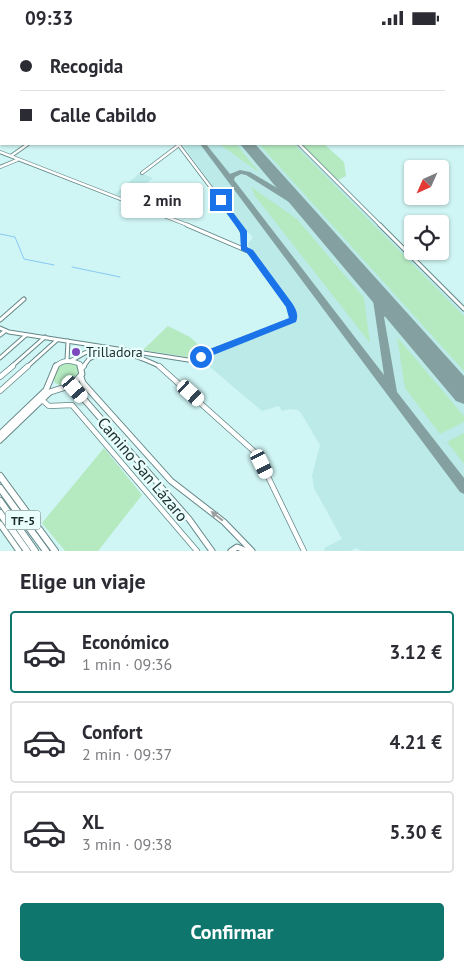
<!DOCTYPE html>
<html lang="es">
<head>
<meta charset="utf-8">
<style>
  :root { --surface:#fff; --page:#f7f7f7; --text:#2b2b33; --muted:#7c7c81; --line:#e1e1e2; --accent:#0f766e }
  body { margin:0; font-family:"PT Sans",sans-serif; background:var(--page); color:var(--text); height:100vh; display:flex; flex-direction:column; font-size:19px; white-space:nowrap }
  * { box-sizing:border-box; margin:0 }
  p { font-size:16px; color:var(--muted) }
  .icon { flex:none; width:28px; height:28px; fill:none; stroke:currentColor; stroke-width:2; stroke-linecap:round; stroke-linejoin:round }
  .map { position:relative; height:516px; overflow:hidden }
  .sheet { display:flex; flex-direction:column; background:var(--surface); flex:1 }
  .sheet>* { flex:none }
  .banner { position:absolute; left:0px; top:0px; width:465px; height:110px; box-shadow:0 1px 4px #0004; display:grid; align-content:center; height:110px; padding:0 20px; background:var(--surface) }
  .needle { width:32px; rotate:225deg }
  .fabs { position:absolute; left:404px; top:125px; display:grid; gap:10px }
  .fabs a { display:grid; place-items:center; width:45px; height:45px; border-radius:5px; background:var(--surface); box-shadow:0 1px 4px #0004; font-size:25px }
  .end { position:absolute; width:22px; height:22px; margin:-11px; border:6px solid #1a73e8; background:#fff; box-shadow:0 0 0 2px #fff }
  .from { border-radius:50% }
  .bubble { position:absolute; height:35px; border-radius:5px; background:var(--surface); box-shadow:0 1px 4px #0004; font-size:16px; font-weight:700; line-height:35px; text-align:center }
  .car { position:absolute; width:15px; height:30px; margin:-15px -8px; border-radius:6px; box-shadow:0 0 4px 1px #0007; background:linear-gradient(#fff 24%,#345 0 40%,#fff 0 76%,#345 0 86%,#fff 0) }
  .banner b { display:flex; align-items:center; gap:18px; height:48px; font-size:19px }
  .banner b+b { border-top:1px solid var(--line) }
  .banner i { width:12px; height:12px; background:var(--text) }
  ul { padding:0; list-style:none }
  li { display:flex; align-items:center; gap:15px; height:82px; margin:0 10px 8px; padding:0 10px; border:2px solid var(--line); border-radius:5px }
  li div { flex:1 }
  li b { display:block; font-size:19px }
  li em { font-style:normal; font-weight:700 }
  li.selected { border-color:var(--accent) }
  li>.icon { width:45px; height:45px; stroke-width:1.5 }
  h2 { padding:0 20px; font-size:22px; line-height:60px }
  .button { display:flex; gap:10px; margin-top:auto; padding:10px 20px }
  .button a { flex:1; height:58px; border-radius:5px; background:var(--accent); color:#fff; font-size:20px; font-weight:700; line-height:58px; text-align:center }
  .status { display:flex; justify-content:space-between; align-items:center; height:35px; padding:0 25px; background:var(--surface); direction:ltr }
  .status svg { height:14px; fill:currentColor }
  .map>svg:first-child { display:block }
  .built { fill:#bbeae9 }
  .green { fill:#b5eac1 }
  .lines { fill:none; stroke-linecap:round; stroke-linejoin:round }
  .stream { stroke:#86c9f4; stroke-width:1 }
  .taxiway { fill:#85a0a0; fill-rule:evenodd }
  .runway { fill:#85a0a0; fill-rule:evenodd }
  .street-far3-casing { stroke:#648686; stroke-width:3 }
  .street-far2-casing { stroke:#648686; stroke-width:4 }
  .street-far1-casing { stroke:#648686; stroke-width:5 }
  .street-casing { stroke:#648686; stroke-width:6 }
  .secondary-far2-casing { stroke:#648686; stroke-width:3 }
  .secondary-far1-casing { stroke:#648686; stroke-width:5.5 }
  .secondary-casing { stroke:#648686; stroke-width:7 }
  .highway-casing { stroke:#648686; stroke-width:8 }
  .street-far3 { stroke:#fff; stroke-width:2 }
  .street-far2 { stroke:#fff; stroke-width:2.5 }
  .street-far1 { stroke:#fff; stroke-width:3 }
  .street { stroke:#fff; stroke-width:4.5 }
  .secondary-far2 { stroke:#fff; stroke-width:2 }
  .secondary-far1 { stroke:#fff; stroke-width:4 }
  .secondary { stroke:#fff; stroke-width:5 }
  .highway { stroke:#fff; stroke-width:6 }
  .oneway { fill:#9aa0a0 }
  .route { fill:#1a73e8 }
  .poi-dot { fill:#7e47bd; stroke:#e8fffe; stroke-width:2 }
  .labels { text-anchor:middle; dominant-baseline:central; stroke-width:4.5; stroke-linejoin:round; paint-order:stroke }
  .shield { fill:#e8fffe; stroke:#5b6b6b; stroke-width:1 }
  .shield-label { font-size:12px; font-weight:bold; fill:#1e2c2c }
  .poi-label { font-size:14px; fill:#1e2c2c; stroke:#e8fffe; text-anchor:start }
  .near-street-label { font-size:16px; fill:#1e2c2c; stroke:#e8fffe }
</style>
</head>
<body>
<div class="status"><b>09:33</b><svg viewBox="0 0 49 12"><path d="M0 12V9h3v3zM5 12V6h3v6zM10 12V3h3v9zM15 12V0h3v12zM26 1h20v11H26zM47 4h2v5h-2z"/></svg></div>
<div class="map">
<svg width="464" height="516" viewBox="0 0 464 516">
  <rect width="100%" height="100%" fill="#cff5f4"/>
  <g class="built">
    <path d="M182 109H298L464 276V516H362L356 513 351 516H325L324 513 342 504 314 453 312 441 320 410 301 378 298 375 290 374 282 376 279 371 262 376 210 332 195 328 196 325 293 288 296 285 295 275 251 215 248 209 253 202 243 193Z"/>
    <path d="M140 138 153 143 138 155 149 160 139 169 115 159Z"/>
  </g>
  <g class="green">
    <path d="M219 109H236L260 138Z"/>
    <path d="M259 109H294L464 281V336Z"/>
    <path d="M301 109H324L344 127 346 141 338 145Z"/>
    <path d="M251 152 297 184 364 263 370 308 255 161Z"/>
    <path d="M168 291 190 302 204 315 188 322 143 315Z"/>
    <path d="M397 302 464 381V387L440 399 405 353Z"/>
    <path d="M71 327 80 333V337L77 345 63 351 55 348 52 342 58 331Z"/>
    <path d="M464 398V429L447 407Z"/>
    <path d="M104 413 142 460 98 516H65L42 488Z"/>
  </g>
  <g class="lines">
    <g class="stream">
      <path d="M0 199 15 202 24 224 54 230"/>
      <path d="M72 232 120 242"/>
    </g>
    <path class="taxiway" d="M200 109H206L230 139 240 135 250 137 306 170V174H300L246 140 241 139 235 142 234 145 384 340 373 265 361 244 362 242H368L381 265 383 274 387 272 399 277 401 280 399 283 396 284 387 280 384 282 397 357 464 443V459L460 457Z"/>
    <g class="runway">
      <path d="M148 0H158L159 1H149Z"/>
      <path d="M240 109H255L464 341V369L456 366Z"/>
    </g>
    <g class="street-far3-casing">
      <g id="street-far3">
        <path d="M205 0 207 1"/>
        <path d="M301 0 306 1"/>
        <path d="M318 0 324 1"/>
        <path d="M401 0 406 1"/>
        <path d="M278 1 280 0"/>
        <path d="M0 63 1 61"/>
      </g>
    </g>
    <g class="street-far2-casing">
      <g id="street-far2">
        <path d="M178 109 240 191"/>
        <path d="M299 109 381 191"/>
        <path d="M0 117 190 191"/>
        <path d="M11 121 28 109"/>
        <path d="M0 132 17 125"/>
        <path d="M142 138 179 110"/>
      </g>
    </g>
    <g class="street-far1-casing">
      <g id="street-far1">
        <path d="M239 190 244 201V213"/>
        <path d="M380 190 464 274"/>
        <path d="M0 285 24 264"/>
        <path d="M0 293 9 297 188 325 291 286 293 282 289 270 250 217 187 190"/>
        <path d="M0 300 5 296"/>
        <path d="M0 323 26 300"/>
        <path d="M67 325 68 306"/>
        <path d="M72 325C79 322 86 316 93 315 114 312 143 323 161 332"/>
        <path d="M11 332 45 302"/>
        <path d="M27 332 57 305"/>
        <path d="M83 332 89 324 105 317"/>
      </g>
    </g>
    <g class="street-casing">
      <g id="street">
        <path d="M159 331 257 419 304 516"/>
        <path d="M82 333 84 331"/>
        <path d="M0 342 13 331"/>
        <path d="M0 356 28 331"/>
        <path d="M42 365 49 371 72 370 197 516"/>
      </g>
    </g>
    <g class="secondary-far2-casing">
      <g id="secondary-far2">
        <path d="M11 0 13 1"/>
        <path d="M71 1 78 0"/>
      </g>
    </g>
    <g class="secondary-far1-casing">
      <path id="secondary-far1" d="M55 332C63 324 70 325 80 329L81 332"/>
    </g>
    <g class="secondary-casing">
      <g id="secondary">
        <path d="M81 342 83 348 171 446 224 487 252 516"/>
        <path d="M70 352 75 354 189 484 212 516"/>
        <path d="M0 399 46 355 56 331"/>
        <path d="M0 405 50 357 72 350 82 339 80 331"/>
        <path d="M0 489 19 516"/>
        <path d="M231 516 237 512 247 516"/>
      </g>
    </g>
    <g class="highway-casing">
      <g id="highway">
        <path d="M0 441 55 516"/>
        <path d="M0 453 46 516"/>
        <path d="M0 466 35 516"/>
        <path d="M0 478 27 516"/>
      </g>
    </g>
    <use href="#street-far3" class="street-far3"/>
    <use href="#street-far2" class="street-far2"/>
    <use href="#street-far1" class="street-far1"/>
    <use href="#street" class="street"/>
    <use href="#secondary-far2" class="secondary-far2"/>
    <use href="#secondary-far1" class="secondary-far1"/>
    <use href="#secondary" class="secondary"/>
    <use href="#highway" class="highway"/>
  </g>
  <defs><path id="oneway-solid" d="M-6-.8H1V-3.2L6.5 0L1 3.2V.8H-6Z" transform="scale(1.25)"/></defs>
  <use class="oneway" href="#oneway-solid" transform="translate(217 481) rotate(-142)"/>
  <path class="route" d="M218 164H223L247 196V212L253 215 292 268C296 274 299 280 296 287L201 325 196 322 197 319 289 283 286 272 247 218 241 215 240 197 217 165Z"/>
  <circle class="poi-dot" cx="76" cy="317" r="5"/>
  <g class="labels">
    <rect class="shield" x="5.5" y="475.5" width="35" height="19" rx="4"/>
    <g class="shield-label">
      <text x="23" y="485">TF-5</text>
    </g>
    <g class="poi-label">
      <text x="86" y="317">Trilladora</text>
    </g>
    <g class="near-street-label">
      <text transform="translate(143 434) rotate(50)">Camino San Lázaro</text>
    </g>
  </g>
</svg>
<div class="fabs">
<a><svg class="needle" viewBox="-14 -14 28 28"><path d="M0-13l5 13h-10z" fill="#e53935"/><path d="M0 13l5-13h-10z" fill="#7c7c81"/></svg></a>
<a><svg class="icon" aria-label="locate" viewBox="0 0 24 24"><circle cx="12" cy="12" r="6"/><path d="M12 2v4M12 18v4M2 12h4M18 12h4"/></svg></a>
</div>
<i class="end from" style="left:201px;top:322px"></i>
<i class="end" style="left:221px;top:165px"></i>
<div class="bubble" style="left:121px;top:148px;width:82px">2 min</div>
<i class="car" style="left:75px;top:354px;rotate:139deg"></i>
<i class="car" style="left:191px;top:358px;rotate:132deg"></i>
<i class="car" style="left:262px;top:429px;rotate:154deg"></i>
<div class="banner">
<b><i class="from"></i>Recogida</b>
<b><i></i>Calle Cabildo</b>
</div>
</div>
<section class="sheet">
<h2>Elige un viaje</h2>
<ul>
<li class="selected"><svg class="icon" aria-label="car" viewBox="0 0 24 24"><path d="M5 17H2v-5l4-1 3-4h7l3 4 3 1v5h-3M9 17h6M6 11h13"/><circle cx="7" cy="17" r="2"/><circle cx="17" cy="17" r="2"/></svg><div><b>Económico</b><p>1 min · 09:36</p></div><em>3.12 €</em></li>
<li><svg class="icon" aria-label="car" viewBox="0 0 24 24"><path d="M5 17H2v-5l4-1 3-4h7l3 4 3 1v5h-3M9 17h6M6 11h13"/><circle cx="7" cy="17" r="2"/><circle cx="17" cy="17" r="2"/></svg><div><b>Confort</b><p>2 min · 09:37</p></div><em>4.21 €</em></li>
<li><svg class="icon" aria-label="car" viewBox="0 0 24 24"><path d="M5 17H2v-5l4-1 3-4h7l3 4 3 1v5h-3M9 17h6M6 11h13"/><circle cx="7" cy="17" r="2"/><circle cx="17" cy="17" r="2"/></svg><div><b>XL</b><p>3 min · 09:38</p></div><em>5.30 €</em></li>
</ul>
<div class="button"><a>Confirmar</a></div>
</section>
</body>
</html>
